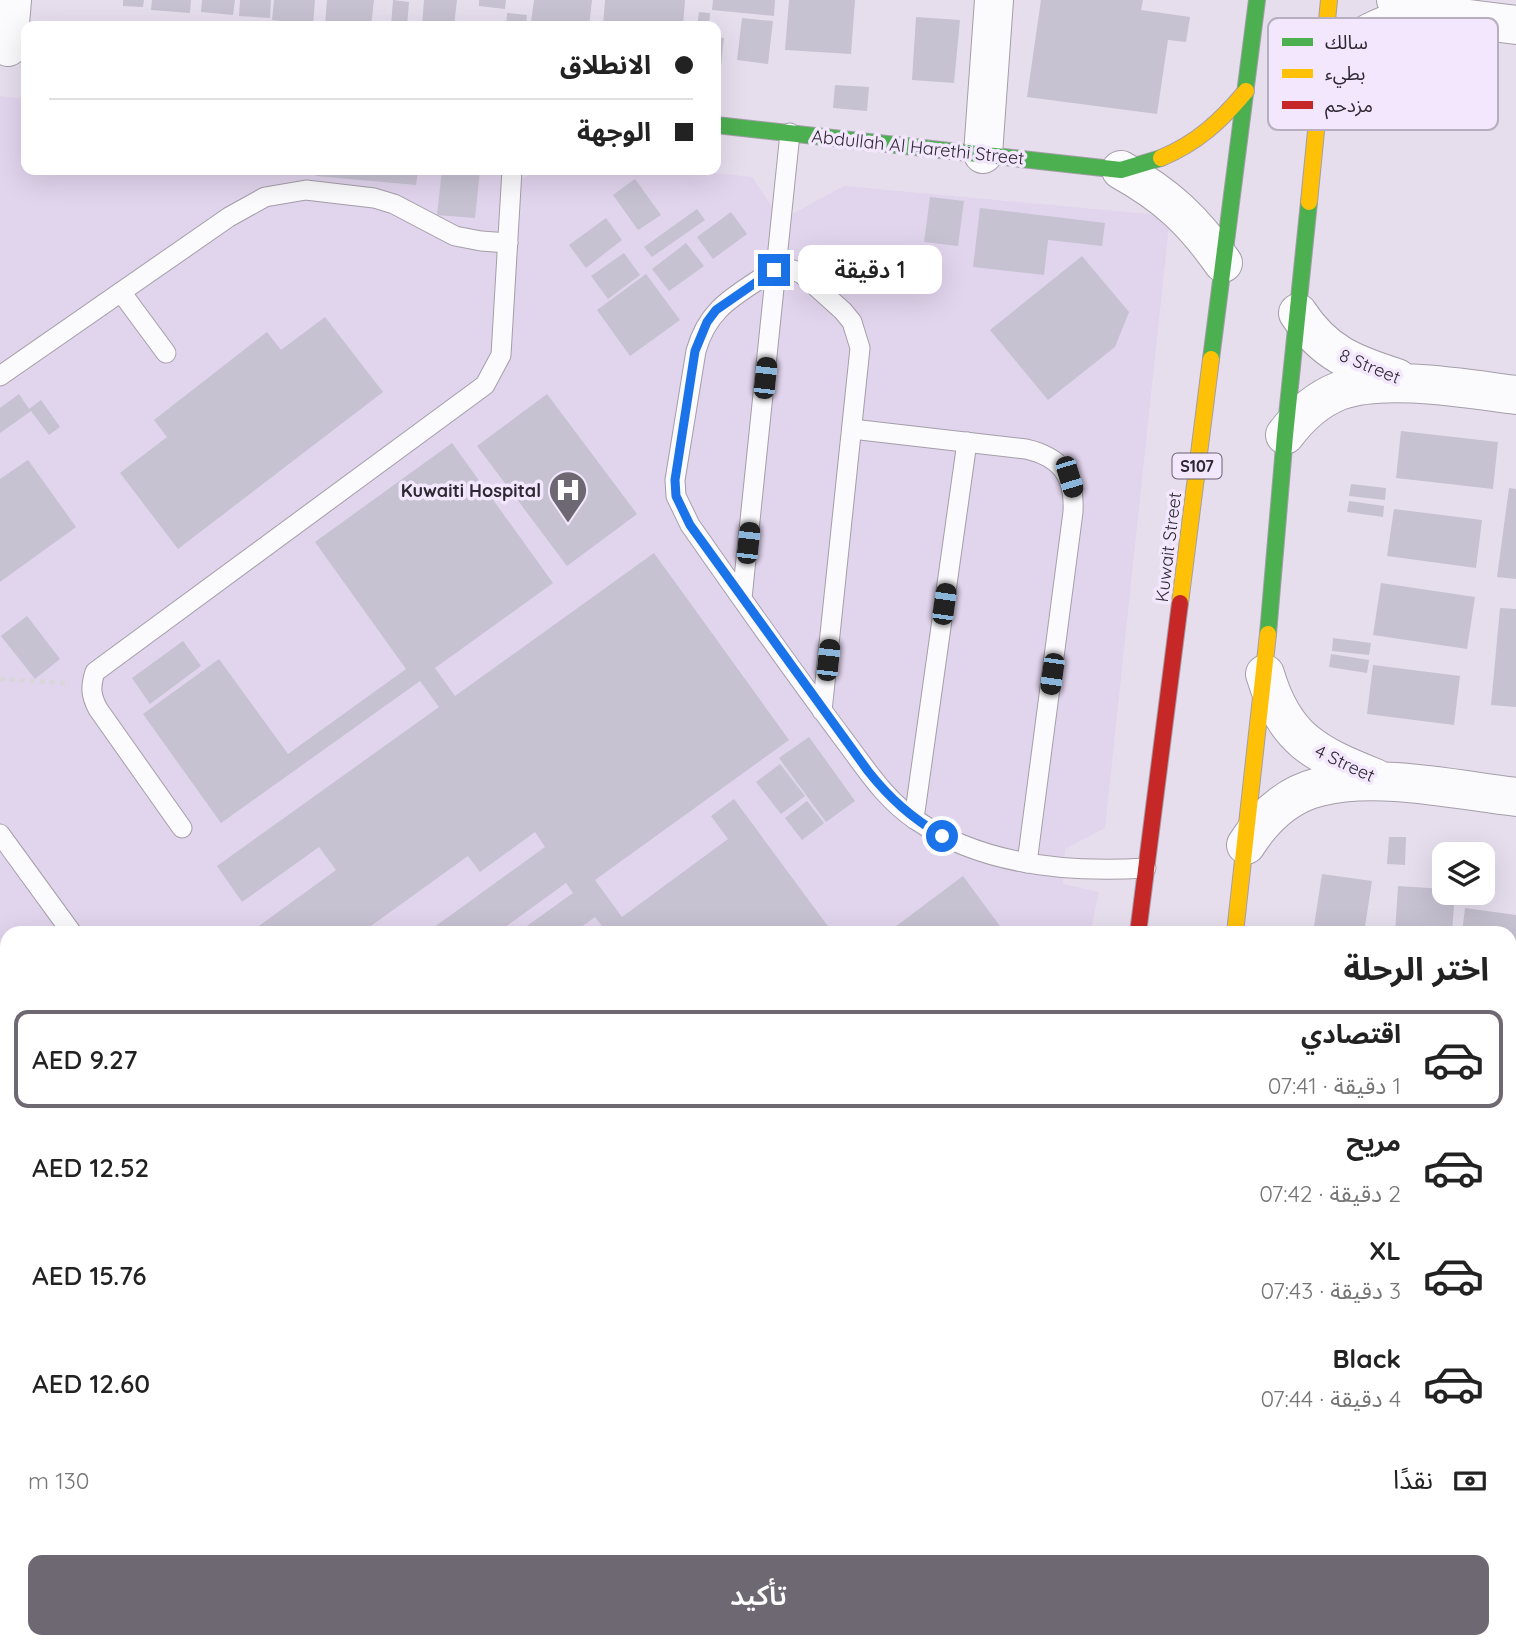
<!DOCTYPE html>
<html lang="ar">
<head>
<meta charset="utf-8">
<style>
  :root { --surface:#fff; --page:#f6f6f6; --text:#222; --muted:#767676; --line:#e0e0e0; --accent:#6e6873 }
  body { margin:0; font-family:Quicksand,"Noto Sans Arabic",sans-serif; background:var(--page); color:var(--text); direction:rtl; height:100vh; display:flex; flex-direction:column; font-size:26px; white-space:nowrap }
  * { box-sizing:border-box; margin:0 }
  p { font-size:23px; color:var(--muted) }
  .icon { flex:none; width:38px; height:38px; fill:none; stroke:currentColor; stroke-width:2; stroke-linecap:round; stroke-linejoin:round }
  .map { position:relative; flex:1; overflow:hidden; direction:ltr }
  .drawer { position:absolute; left:0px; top:926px; width:1517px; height:723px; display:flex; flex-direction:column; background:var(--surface); border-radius:21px 21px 0 0; box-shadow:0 7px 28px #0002; direction:rtl }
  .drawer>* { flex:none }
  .guide { position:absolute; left:21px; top:21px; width:700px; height:154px; border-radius:14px; box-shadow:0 7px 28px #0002; direction:rtl; display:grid; align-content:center; height:154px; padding:0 28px; background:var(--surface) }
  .fabs { position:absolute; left:1432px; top:842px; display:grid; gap:14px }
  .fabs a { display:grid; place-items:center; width:63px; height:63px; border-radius:14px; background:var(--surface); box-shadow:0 7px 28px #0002; font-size:35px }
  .end { position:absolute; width:32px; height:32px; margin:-16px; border:9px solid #1a73e8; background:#fff; box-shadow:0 0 0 4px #fff }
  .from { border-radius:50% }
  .bubble { position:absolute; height:49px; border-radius:14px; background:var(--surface); box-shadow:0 7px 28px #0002; font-size:23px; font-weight:600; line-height:49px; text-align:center; direction:rtl }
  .car { position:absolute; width:21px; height:42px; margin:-21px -10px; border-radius:9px; box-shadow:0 0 5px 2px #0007; background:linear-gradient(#222 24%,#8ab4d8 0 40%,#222 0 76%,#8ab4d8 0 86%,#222 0) }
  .guide b { display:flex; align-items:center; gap:24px; height:66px; font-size:26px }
  .guide b+b { border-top:2px solid var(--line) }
  .guide i { width:18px; height:18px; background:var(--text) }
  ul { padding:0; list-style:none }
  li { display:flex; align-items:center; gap:21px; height:98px; margin:0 14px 10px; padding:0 14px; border:4px solid transparent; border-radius:14px }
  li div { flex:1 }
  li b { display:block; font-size:26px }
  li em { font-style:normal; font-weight:600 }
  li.selected { border-color:var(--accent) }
  li>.icon { width:63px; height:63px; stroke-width:1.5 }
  h2 { padding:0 28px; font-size:32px; line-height:84px }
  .pay { display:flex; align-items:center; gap:18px; height:77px; padding:0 28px; font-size:26px }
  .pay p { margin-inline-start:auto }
  .primary-button { display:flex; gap:14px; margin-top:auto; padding:14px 28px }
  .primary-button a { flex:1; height:80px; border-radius:14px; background:var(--accent); color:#fff; font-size:28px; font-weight:600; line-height:80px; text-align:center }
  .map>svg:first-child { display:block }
  .built { fill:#e1d4ed }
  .building { fill:#c6c2d2 }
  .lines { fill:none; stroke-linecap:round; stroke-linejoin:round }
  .lane-casing { stroke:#a49ea9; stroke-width:21 }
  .street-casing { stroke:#a49ea9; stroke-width:40 }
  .fast-casing { stroke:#a49ea9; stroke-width:18 }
  .slow-casing { stroke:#a49ea9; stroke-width:18 }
  .jam-casing { stroke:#a49ea9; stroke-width:18 }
  .path { stroke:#d8d6d9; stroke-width:4.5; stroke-dasharray:5 5; stroke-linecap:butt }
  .lane { stroke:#fbfafc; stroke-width:19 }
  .street { stroke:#fbfafc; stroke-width:38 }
  .fast { stroke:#4caf50; stroke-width:16 }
  .slow { stroke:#ffc107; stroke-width:16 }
  .jam { stroke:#c62828; stroke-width:16 }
  .route { stroke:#1a73e8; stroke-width:9 }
  .labels { text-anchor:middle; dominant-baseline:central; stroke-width:7; stroke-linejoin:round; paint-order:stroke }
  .shield { fill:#f2e7fc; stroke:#69616f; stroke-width:2 }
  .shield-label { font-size:16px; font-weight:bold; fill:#2e2832 }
  .street-label { font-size:18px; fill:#2e2832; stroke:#f2e7fc }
  .poi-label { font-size:18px; font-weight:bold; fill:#2e2832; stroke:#f2e7fc; text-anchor:end }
  .key { fill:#f2e7fc; stroke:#b7aebf; stroke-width:2 }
  .key-label { font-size:19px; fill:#2e2832 }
</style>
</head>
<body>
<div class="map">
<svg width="1516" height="1648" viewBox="0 0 1516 1648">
  <rect width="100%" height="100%" fill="#e6deed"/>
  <path class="built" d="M0 96 26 99V170H497L511 185 538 170H686L752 177 781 220 844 186 1170 216 1105 828 1065 849 1063 884 1099 892 1090 933H7V1150L0 1224Z"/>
  <g class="building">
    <path d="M123 0H144L143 7 123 6Z"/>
    <path d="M152 0H191L190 13 151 10Z"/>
    <path d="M202 0H235L233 15 201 12Z"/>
    <path d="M240 0H271L270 18 239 16Z"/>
    <path d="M274 0H315L313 25 272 20Z"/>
    <path d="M327 0H374L371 26 325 25Z"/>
    <path d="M393 0 409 2 407 26H391Z"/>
    <path d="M424 0H457L454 26H422Z"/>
    <path d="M479 0H506L505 9 479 6Z"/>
    <path d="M534 0H592L589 26 531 22Z"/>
    <path d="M605 0H685L683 26H603Z"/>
    <path d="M713 0H775L774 16 712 10Z"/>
    <path d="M789 0H855L851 54 785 50Z"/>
    <path d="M1041 0H1143L1141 10 1190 17 1186 42 1168 40 1157 114 1027 97Z"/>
    <path d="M699 12 710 13 709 26H697Z"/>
    <path d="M507 13 527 15 526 26H506Z"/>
    <path d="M916 17 960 20 954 83 912 80Z"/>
    <path d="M742 18 773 21 768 64 737 60Z"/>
    <path d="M716 37 724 38 721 66 716 65Z"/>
    <path d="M835 85 869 87 867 111 833 108Z"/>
    <path d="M317 170H418L416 185 316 176Z"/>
    <path d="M442 170H480L475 218 437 215Z"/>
    <path d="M635 179 661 215 638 230 613 195Z"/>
    <path d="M930 197 964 201 958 246 924 242Z"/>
    <path d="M980 208 1105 223 1102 246 1048 240 1044 275 973 267Z"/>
    <path d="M697 209 705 220 652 257 644 247Z"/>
    <path d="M731 212 747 234 713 259 697 237Z"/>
    <path d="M606 218 622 240 586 268 569 245Z"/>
    <path d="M686 243 704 266 669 291 652 269Z"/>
    <path d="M624 253 640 275 608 299 591 276Z"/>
    <path d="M1082 256 1129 312 1115 347 1048 400 990 330Z"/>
    <path d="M646 274 680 320 630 356 597 310Z"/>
    <path d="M325 317 383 392 178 549 120 473 167 437 154 420 267 332 281 350Z"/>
    <path d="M19 394 29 409 41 400 60 427 49 435 31 411 0 433V408Z"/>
    <path d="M547 394 637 514 567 566 477 446Z"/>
    <path d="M1401 431 1498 442 1493 489 1396 478Z"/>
    <path d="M452 443 553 583 435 668 455 696 654 553 789 740 595 880 622 917 728 839 711 816 734 799 833 933H601L605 930 595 917 573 933H517L573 893 566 883 497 933H426L545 847 535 832 480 872 468 856 361 933H249L336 870 319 847 242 902 217 866 439 707 420 681 221 823 143 714 219 659 288 754 406 669 315 542Z"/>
    <path d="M28 460 76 527 0 582V479Z"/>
    <path d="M1351 484 1386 488 1385 500 1349 496Z"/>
    <path d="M1509 488 1516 489V579L1497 577Z"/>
    <path d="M1349 501 1384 506 1383 517 1347 512Z"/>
    <path d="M1394 509 1482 520 1476 568 1387 556Z"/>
    <path d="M1381 583 1475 597 1467 649 1373 635Z"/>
    <path d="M1500 608 1516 609V707L1491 705Z"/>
    <path d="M27 616 60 659 35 679 1 636Z"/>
    <path d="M1333 638 1371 643 1369 655 1332 651Z"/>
    <path d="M183 641 201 666 150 704 132 678Z"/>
    <path d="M1331 654 1369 660 1367 673 1329 667Z"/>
    <path d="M1373 665 1460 676 1454 725 1367 714Z"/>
    <path d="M809 737 855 801 826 822 779 758Z"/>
    <path d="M780 764 805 796 781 814 756 782Z"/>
    <path d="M807 801 824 823 802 840 785 818Z"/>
    <path d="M1389 837H1406L1405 865 1387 864Z"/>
    <path d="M1322 874 1372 881 1364 933H1313Z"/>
    <path d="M963 876 1005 933H887Z"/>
    <path d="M1398 886 1444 889V892H1455L1452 933H1395Z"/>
    <path d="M1465 908 1516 915V948L1512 979 1510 933H1462Z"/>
    <path d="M1510 1007 1516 1008V1025L1510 1024Z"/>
    <path d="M1510 1042 1516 1043V1090L1510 1089Z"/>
    <path d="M1516 1148V1181L1510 1184V1152Z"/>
    <path d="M1516 1186V1309L1510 1302V1190Z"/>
    <rect x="20" y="1642" width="68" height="6"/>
    <path d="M121 1642 134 1643V1642H240L239 1648H120Z"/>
    <path d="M417 1642H445L444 1648H416Z"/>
    <path d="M504 1642H580L579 1648H503Z"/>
  </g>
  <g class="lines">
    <g class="lane-casing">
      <g id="lane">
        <path d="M121 292 166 353"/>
        <path d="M0 376 229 217 265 197 306 190 374 198 394 204 455 236 481 241 508 243"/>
        <path d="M852 429 1026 449C1061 457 1075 476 1073 512L1027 863"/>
        <path d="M742 598 790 133"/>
        <path d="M822 711 860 348 852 322 843 311 802 274 793 270 776 268C740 294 709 304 696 351L675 480 676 496 690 525C740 596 790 668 842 737 864 766 885 800 916 820 982 865 1068 873 1146 868"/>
        <path d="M914 819 967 442"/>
        <path d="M182 828 98 709C91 696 90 687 95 672L485 385 501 355 512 170"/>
        <path d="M0 834 72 933"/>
        <path d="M0 1076 7 1077"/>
        <path d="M0 1385H7"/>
      </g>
    </g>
    <g class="street-casing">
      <g id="street">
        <path d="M1396 0 1429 14 1516 25"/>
        <path d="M8 47 12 0"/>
        <path d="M1322 69C1352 38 1385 21 1429 14"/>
        <path d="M983 154 994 0"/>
        <path d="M1121 170C1166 195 1193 220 1223 263"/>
        <path d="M1298 313C1324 353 1353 364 1397 378"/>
        <path d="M1285 435C1300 415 1316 400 1339 391 1384 374 1468 389 1516 395"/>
        <path d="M1265 674C1284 739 1315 754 1375 778"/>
        <path d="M1246 845C1263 818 1286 795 1319 787 1377 772 1457 790 1516 797"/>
      </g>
    </g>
    <g class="fast-casing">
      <g id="fast">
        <path d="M716 125 1121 170 1161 158"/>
        <path d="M1211 359 1257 0"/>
        <path d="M1268 634 1285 435 1309 202"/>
        <path d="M0 1434H7"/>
        <path d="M0 1498H7"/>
        <path d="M1510 1587 1516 1589"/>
        <path d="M1510 1633 1516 1634"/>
        <path d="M1169 1642 1222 1648"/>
        <path d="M1050 1648 1051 1642"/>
        <path d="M1097 1648 1098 1642"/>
      </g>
    </g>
    <g class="slow-casing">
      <g id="slow">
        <path d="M1161 158C1197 143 1221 121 1246 91"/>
        <path d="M1309 202 1329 0"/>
        <path d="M1180 603 1211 359"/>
        <path d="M1235 933 1268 634"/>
        <path d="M807 1642 815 1648"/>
      </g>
    </g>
    <g class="jam-casing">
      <path id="jam" d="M1138 933 1180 603"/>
    </g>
    <g class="path">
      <path d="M0 679 66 683"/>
      <path d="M956 1642 959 1648"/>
    </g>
    <use href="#lane" class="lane"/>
    <use href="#street" class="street"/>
    <use href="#fast" class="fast"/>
    <use href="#slow" class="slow"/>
    <use href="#jam" class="jam"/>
  </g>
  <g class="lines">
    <path class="route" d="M774 270 716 310 707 322 695 351 675 480 676 496 690 525 868 771C890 799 912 818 942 836"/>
  </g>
  <defs>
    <g id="hospital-pin" transform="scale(2.0125)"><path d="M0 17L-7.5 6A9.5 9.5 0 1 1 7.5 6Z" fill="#6e6873" stroke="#f2e7fc"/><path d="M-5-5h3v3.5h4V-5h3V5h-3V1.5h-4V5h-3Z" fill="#fff"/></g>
  </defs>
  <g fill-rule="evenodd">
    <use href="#hospital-pin" x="568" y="490"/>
  </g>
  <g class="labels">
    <rect class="shield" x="1172.5" y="453.5" width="49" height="25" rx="5"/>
    <g class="shield-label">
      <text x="1197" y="466">S107</text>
    </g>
    <g class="street-label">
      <text transform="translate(918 147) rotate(6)">Abdullah Al Harethi Street</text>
      <text transform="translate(1370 366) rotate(22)">8 Street</text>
      <text transform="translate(1168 547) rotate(-83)">Kuwait Street</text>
      <text transform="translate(1345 763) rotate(25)">4 Street</text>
    </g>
    <g class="poi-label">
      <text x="541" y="490">Kuwaiti Hospital</text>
    </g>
  </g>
  <rect x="1268" y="18" width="230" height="112" rx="10" class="key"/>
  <rect x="1282" y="38" width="31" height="8" fill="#4caf50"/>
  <rect x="1282" y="69" width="31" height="9" fill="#ffc107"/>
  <rect x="1282" y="101" width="31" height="8" fill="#c62828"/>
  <g class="key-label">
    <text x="1325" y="49">سالك</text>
    <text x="1325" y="80">بطيء</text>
    <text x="1325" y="112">مزدحم</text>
  </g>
</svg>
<div class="fabs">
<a><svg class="icon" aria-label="layers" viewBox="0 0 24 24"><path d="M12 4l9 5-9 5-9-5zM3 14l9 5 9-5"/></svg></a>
</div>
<i class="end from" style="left:942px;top:836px"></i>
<i class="end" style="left:774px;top:270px"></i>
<div class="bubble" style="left:798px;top:245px;width:144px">1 دقيقة</div>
<i class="car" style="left:765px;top:378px;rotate:6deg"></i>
<i class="car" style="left:1069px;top:477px;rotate:163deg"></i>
<i class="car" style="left:748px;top:543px;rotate:6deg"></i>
<i class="car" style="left:944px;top:604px;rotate:8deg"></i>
<i class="car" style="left:828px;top:660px;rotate:6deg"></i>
<i class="car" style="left:1052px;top:674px;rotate:188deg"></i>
<div class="guide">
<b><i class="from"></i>الانطلاق</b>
<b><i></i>الوجهة</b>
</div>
<section class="drawer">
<h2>اختر الرحلة</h2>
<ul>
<li class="selected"><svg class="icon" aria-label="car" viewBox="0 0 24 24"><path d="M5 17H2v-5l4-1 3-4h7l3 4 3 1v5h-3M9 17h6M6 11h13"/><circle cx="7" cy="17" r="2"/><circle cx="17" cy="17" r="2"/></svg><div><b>اقتصادي</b><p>1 دقيقة · 07:41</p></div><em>AED 9.27</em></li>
<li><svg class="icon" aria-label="car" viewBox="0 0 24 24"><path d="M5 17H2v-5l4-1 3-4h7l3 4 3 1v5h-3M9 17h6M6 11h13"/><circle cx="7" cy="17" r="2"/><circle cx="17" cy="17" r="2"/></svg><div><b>مريح</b><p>2 دقيقة · 07:42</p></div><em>AED 12.52</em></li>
<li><svg class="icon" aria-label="car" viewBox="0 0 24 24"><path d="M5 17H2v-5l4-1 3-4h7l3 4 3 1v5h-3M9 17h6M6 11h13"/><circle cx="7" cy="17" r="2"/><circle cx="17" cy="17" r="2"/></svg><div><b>XL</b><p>3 دقيقة · 07:43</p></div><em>AED 15.76</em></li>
<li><svg class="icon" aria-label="car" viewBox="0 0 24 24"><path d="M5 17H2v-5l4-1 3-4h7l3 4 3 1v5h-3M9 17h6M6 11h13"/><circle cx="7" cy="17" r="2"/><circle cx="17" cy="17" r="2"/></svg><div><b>Black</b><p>4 دقيقة · 07:44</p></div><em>AED 12.60</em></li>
</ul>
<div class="pay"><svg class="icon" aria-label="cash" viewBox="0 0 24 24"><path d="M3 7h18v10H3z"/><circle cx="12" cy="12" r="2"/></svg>نقدًا<p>130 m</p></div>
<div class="primary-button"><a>تأكيد</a></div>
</section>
</div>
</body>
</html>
